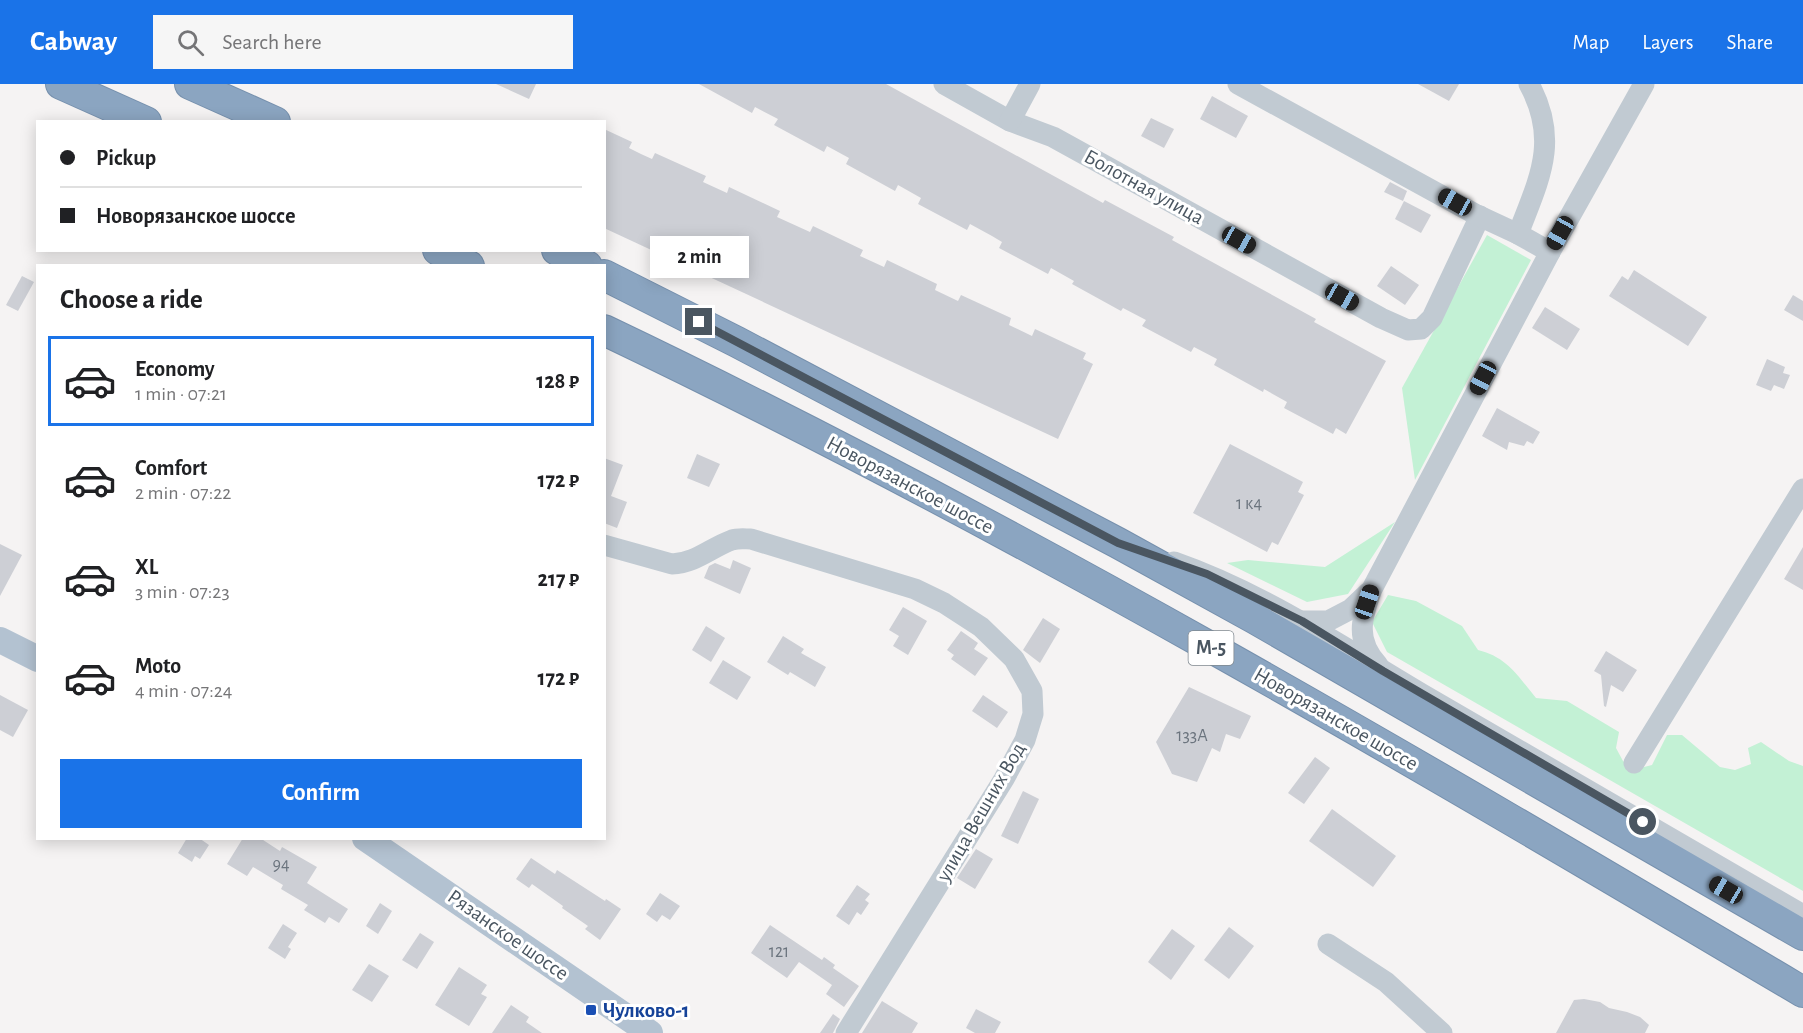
<!DOCTYPE html>
<html lang="en">
<head>
<meta charset="utf-8">
<style>
  :root { --surface:#fff; --page:#f6f6f6; --text:#202124; --muted:#757577; --line:#e0e0e0; --accent:#1a73e8 }
  body { margin:0; font-family:"Alegreya Sans",sans-serif; background:var(--page); color:var(--text); height:100vh; display:flex; flex-direction:column; font-size:22px; white-space:nowrap }
  * { box-sizing:border-box; margin:0 }
  p { font-size:20px; color:var(--muted) }
  .icon { flex:none; width:33px; height:33px; fill:none; stroke:currentColor; stroke-width:2; stroke-linecap:round; stroke-linejoin:round }
  .map { position:relative; flex:1; overflow:hidden }
  .panel { position:absolute; left:36px; top:180px; width:570px; height:576px; display:flex; flex-direction:column; background:var(--surface); border-radius:0px; box-shadow:0 3px 15px #0003 }
  .panel>* { flex:none }
  .banner { position:absolute; left:36px; top:36px; width:570px; height:132px; border-radius:0px; box-shadow:0 3px 15px #0003; display:grid; align-content:center; height:132px; padding:0 24px; background:var(--surface) }
  .end { position:absolute; width:27px; height:27px; margin:-14px; border:8px solid #4a5661; background:#fff; box-shadow:0 0 0 3px #fff }
  .from { border-radius:50% }
  .bubble { position:absolute; height:42px; border-radius:0px; background:var(--surface); box-shadow:0 3px 15px #0003; font-size:20px; font-weight:700; line-height:42px; text-align:center }
  .car { position:absolute; width:18px; height:36px; margin:-18px -9px; border-radius:8px; box-shadow:0 0 4px 2px #0007; background:linear-gradient(#222 24%,#8ab4d8 0 40%,#222 0 76%,#8ab4d8 0 86%,#222 0) }
  .banner b { display:flex; align-items:center; gap:21px; height:57px; font-size:22px }
  .banner b+b { border-top:2px solid var(--line) }
  .banner i { width:15px; height:15px; background:var(--text) }
  ul { padding:0; list-style:none }
  li { display:flex; align-items:center; gap:18px; height:90px; margin:0 12px 9px; padding:0 12px; border:3px solid transparent; border-radius:0px }
  li div { flex:1 }
  li b { display:block; font-size:22px }
  li em { font-style:normal; font-weight:700 }
  li.current { border-color:var(--accent) }
  li>.icon { width:54px; height:54px; stroke-width:1.5 }
  h2 { padding:0 24px; font-size:27px; line-height:72px }
  .primary-button { display:flex; gap:12px; margin-top:auto; padding:12px 24px }
  .primary-button a { flex:1; height:69px; border-radius:0px; background:var(--accent); color:#fff; font-size:24px; font-weight:700; line-height:69px; text-align:center }
  header { display:flex; align-items:center; gap:36px; box-sizing:border-box; height:84px; padding:0 30px; background:var(--accent); color:#fff }
  header strong { font-size:28px }
  nav { display:flex; gap:33px; margin-inline-start:auto; font-size:21px }
  .search { width:420px; height:54px; background:var(--page); display:flex; align-items:center; gap:15px; box-sizing:border-box; padding:0 21px; border-radius:0px; color:var(--muted); font-size:22px }
  .map>svg:first-child { display:block }
  .green { fill:#c3f1d5 }
  .building { fill:#cdcfd5 }
  .lines { fill:none; stroke-linecap:round; stroke-linejoin:round }
  .highway-casing { stroke:#7690ad; stroke-width:32 }
  .minor { stroke:#c1cad2; stroke-width:21 }
  .major { stroke:#b3c2d1; stroke-width:26 }
  .highway { stroke:#8ba5c1; stroke-width:30 }
  .route { stroke:#4a5661; stroke-width:8 }
  .transit-dot { fill:#1a4fb4; stroke:#fff; stroke-width:2 }
  .labels { text-anchor:middle; dominant-baseline:central; stroke-width:6; stroke-linejoin:round; paint-order:stroke }
  .number-label { font-size:18px; fill:#6b747e }
  .shield { fill:#fff; stroke:#808990; stroke-width:1.5 }
  .shield-label { font-size:20px; font-weight:bold; fill:#4a5661 }
  .street-label { font-size:21px; fill:#4a5661; stroke:#fff }
  .transit-label { font-size:21px; font-weight:bold; fill:#164399; stroke:#fff; text-anchor:start }
</style>
</head>
<body>
<header>
<strong>Cabway</strong>
<div class="search"><svg class="icon" aria-label="search" viewBox="0 0 24 24"><circle cx="10" cy="10" r="6"/><path d="M15 15l6 6"/></svg>Search here</div>
<nav><a>Map</a><a>Layers</a><a>Share</a></nav>
</header>
<div class="map">
<svg width="1803" height="949" viewBox="0 0 1803 949">
  <rect width="100%" height="100%" fill="#f5f3f3"/>
  <g class="green">
    <path d="M1487 151 1531 176 1415 396 1402 304Z"/>
    <path d="M1395 438 1348 510 1307 518 1227 479 1248 476 1325 483Z"/>
    <path d="M1388 511 1416 517 1462 542 1478 566C1507 573 1518 592 1536 614L1567 617 1619 648 1616 664 1623 677 1636 685 1652 681 1667 651H1682L1720 683 1735 686 1751 680 1748 664 1761 658 1789 677 1803 682V807L1387 568 1372 538Z"/>
  </g>
  <g class="building">
    <path d="M496 0H536L529 15Z"/>
    <path d="M699 0H886L1103 119 1105 116 1174 153 1172 156 1316 235 1314 238 1386 277 1346 350 1336 344 1333 350 1284 324 1287 318 1264 305 1263 308 1214 281 1217 275 1194 263 1191 268 1142 242 1146 236 1123 224 1121 227 1072 200 1074 197 1051 184 1048 190 999 164 1002 158 992 152 970 140 967 146 918 120 921 114 898 101 895 107 846 80 849 74 827 62 824 68 774 41 778 35 755 23 752 29Z"/>
    <path d="M1418 0H1459L1449 17Z"/>
    <path d="M1212 12 1248 32 1236 54 1200 35Z"/>
    <path d="M1151 34 1174 45 1164 64 1141 52Z"/>
    <path d="M604 45 632 58 629 64 641 70 652 75 655 69 706 92 703 98 727 109 729 103 780 127 777 133 810 148 813 142 863 166 860 172 884 183 887 176 937 200 935 206 958 217 961 211 1011 234 1009 241 1032 252 1035 245 1086 269 1083 275 1093 280 1058 355 604 144Z"/>
    <path d="M1390 98 1407 107 1403 117 1384 108Z"/>
    <path d="M1404 117 1431 131 1421 149 1395 135Z"/>
    <path d="M1391 182 1419 201 1405 221 1377 202Z"/>
    <path d="M1634 186 1707 233 1688 262 1609 212 1622 192 1628 196Z"/>
    <path d="M22 192 34 198 18 227 6 221Z"/>
    <path d="M1793 211 1803 217V237L1784 226Z"/>
    <path d="M1545 223 1580 245 1567 266 1532 244Z"/>
    <path d="M1767 275 1785 283 1783 289 1790 291 1784 305 1774 301 1771 307 1756 301Z"/>
    <path d="M1497 324 1540 348 1533 360 1527 357 1524 362 1509 358 1507 366 1482 352Z"/>
    <path d="M1230 360 1303 398 1298 408 1304 411 1278 461 1272 458 1267 468 1193 429Z"/>
    <path d="M697 370 720 380 709 403 687 394Z"/>
    <path d="M604 374 623 381 611 412 627 418 617 444 604 439Z"/>
    <path d="M0 460 22 471 0 512Z"/>
    <path d="M1803 463V506L1784 495Z"/>
    <path d="M733 476 751 484 740 510 704 494 709 482 715 479 730 485Z"/>
    <path d="M903 523 927 537 908 571 893 562 899 552 889 546Z"/>
    <path d="M1043 534 1060 545 1040 579 1023 566Z"/>
    <path d="M706 542 725 554 711 578 692 566Z"/>
    <path d="M961 547 978 559 974 565 988 574 975 592 951 575 954 571 947 566Z"/>
    <path d="M783 552 804 565 801 569 826 583 815 603 790 588 788 591 767 578Z"/>
    <path d="M1606 567 1637 586 1623 608 1611 601 1606 623 1604 622 1601 591 1594 587Z"/>
    <path d="M723 576 751 593 737 616 709 599Z"/>
    <path d="M1189 603 1251 632 1240 655 1226 650 1220 668 1212 664 1197 698 1172 690 1156 658Z"/>
    <path d="M0 611 28 626 13 653 0 646Z"/>
    <path d="M983 611 1008 628 997 644 972 627Z"/>
    <path d="M1315 673 1330 684 1304 720 1288 709Z"/>
    <path d="M1023 707 1039 715 1018 760 1001 752Z"/>
    <path d="M1332 725 1396 772 1373 803 1309 757Z"/>
    <path d="M187 754H199L209 761 200 775 195 772 192 778 178 769Z"/>
    <path d="M243 754H260L280 767 282 763 317 783 307 799 348 825 339 839 329 833 325 839 304 826 308 821 281 805 283 801 253 783 247 792 227 780Z"/>
    <path d="M976 765 993 775 975 805 957 794Z"/>
    <path d="M531 774 555 790 557 786 605 817 606 815 621 825 600 856 585 845 588 842 562 824 563 822 532 800 529 804 516 795Z"/>
    <path d="M857 801 870 810 865 816 869 819 861 831 857 828 849 841 836 832Z"/>
    <path d="M660 809 680 822 670 836 662 831 657 838 646 830Z"/>
    <path d="M380 819 392 827 378 850 366 842Z"/>
    <path d="M283 840 297 849 288 863 291 865 285 875 268 864Z"/>
    <path d="M770 841 822 876 824 873 835 881 833 884 859 902 844 923 826 910 832 901 799 878 787 894 751 869Z"/>
    <path d="M1229 843 1254 862 1229 895 1204 876Z"/>
    <path d="M1172 845 1195 862 1171 896 1148 878Z"/>
    <path d="M420 849 434 858 417 885 402 876Z"/>
    <path d="M369 880 389 892 372 918 352 906Z"/>
    <path d="M459 883 487 901 481 910 487 913 469 942 435 921Z"/>
    <path d="M1584 915 1600 918 1609 924 1627 928 1640 933 1649 941 1645 949H1556L1574 916Z"/>
    <path d="M882 917 918 939 912 949H862Z"/>
    <path d="M511 921 529 933 526 938 542 949H492Z"/>
    <path d="M976 925 1001 938 995 949H975L966 944Z"/>
    <path d="M833 930 840 935 833 949H820Z"/>
  </g>
  <g class="lines">
    <g class="highway-casing">
      <g id="highway">
        <path d="M61 0 146 38"/>
        <path d="M190 0 275 38"/>
        <path d="M438 166 469 182"/>
        <path d="M557 166 587 182"/>
        <path d="M604 191 737 258 1118 459 1254 534 1803 851"/>
        <path d="M604 246C1017 443 1410 675 1803 908"/>
      </g>
    </g>
    <g class="minor">
      <path d="M944 0 1010 37 1053 53 1381 234 1408 246 1421 245 1432 234 1480 132"/>
      <path d="M1238 0 1475 130 1518 150 1550 168"/>
      <path d="M1010 37 1030 0"/>
      <path d="M1518 150C1539 95 1560 57 1529 0"/>
      <path d="M604 461 672 480C696 479 710 464 732 456 738 454 745 455 751 455L915 505 944 519 981 543 1014 575 1032 607 1033 630 1025 656 1004 695 846 949"/>
      <path d="M1174 478C1263 509 1341 562 1422 610 1549 683 1676 757 1803 831"/>
      <path d="M1302 537H1328L1351 525 1369 508"/>
      <path d="M1378 581C1355 556 1361 535 1372 505L1550 168 1644 0"/>
      <path d="M1634 679 1803 405"/>
      <path d="M1328 860 1386 898 1442 949"/>
    </g>
    <g class="major">
      <path d="M0 556 38 575"/>
      <path d="M365 754 650 949"/>
    </g>
    <use href="#highway" class="highway"/>
  </g>
  <g class="lines">
    <path class="route" d="M699 238 1118 459 1207 490 1302 537 1383 587 1643 738"/>
  </g>
  <rect class="transit-dot" x="585" y="920" width="12" height="12" rx="3"/>
  <g class="labels">
    <g class="number-label">
      <text x="1249" y="420">1 к4</text>
      <text x="1192" y="652">133А</text>
      <text x="281" y="781">94</text>
      <text x="779" y="868">121</text>
    </g>
    <rect class="shield" x="1188.5" y="547" width="45" height="34" rx="4.5"/>
    <g class="shield-label">
      <text x="1211" y="564">М-5</text>
    </g>
    <g class="street-label">
      <text transform="translate(1144 103) rotate(29)">Болотная улица</text>
      <text transform="translate(910 401) rotate(28)">Новорязанское шоссе</text>
      <text transform="translate(1336 635) rotate(30)">Новорязанское шоссе</text>
      <text transform="translate(981 728) rotate(-60)">улица Вешних Вод</text>
      <text transform="translate(508 851) rotate(35)">Рязанское шоссе</text>
    </g>
    <g class="transit-label">
      <text x="603" y="926">Чулково-1</text>
    </g>
  </g>
</svg>
<i class="end from" style="left:1643px;top:738px"></i>
<i class="end" style="left:699px;top:238px"></i>
<div class="bubble" style="left:650px;top:152px;width:99px">2 min</div>
<i class="car" style="left:1455px;top:118px;rotate:299deg"></i>
<i class="car" style="left:1560px;top:149px;rotate:209deg"></i>
<i class="car" style="left:1239px;top:156px;rotate:119deg"></i>
<i class="car" style="left:1342px;top:213px;rotate:119deg"></i>
<i class="car" style="left:1483px;top:294px;rotate:208deg"></i>
<i class="car" style="left:1367px;top:518px;rotate:19deg"></i>
<i class="car" style="left:1726px;top:806px;rotate:300deg"></i>
<div class="banner">
<b><i class="from"></i>Pickup</b>
<b><i></i>Новорязанское шоссе</b>
</div>
<section class="panel">
<h2>Choose a ride</h2>
<ul>
<li class="current"><svg class="icon" aria-label="car" viewBox="0 0 24 24"><path d="M5 17H2v-5l4-1 3-4h7l3 4 3 1v5h-3M9 17h6M6 11h13"/><circle cx="7" cy="17" r="2"/><circle cx="17" cy="17" r="2"/></svg><div><b>Economy</b><p>1 min · 07:21</p></div><em>128 ₽</em></li>
<li><svg class="icon" aria-label="car" viewBox="0 0 24 24"><path d="M5 17H2v-5l4-1 3-4h7l3 4 3 1v5h-3M9 17h6M6 11h13"/><circle cx="7" cy="17" r="2"/><circle cx="17" cy="17" r="2"/></svg><div><b>Comfort</b><p>2 min · 07:22</p></div><em>172 ₽</em></li>
<li><svg class="icon" aria-label="car" viewBox="0 0 24 24"><path d="M5 17H2v-5l4-1 3-4h7l3 4 3 1v5h-3M9 17h6M6 11h13"/><circle cx="7" cy="17" r="2"/><circle cx="17" cy="17" r="2"/></svg><div><b>XL</b><p>3 min · 07:23</p></div><em>217 ₽</em></li>
<li><svg class="icon" aria-label="car" viewBox="0 0 24 24"><path d="M5 17H2v-5l4-1 3-4h7l3 4 3 1v5h-3M9 17h6M6 11h13"/><circle cx="7" cy="17" r="2"/><circle cx="17" cy="17" r="2"/></svg><div><b>Moto</b><p>4 min · 07:24</p></div><em>172 ₽</em></li>
</ul>
<div class="primary-button"><a>Confirm</a></div>
</section>
</div>
</body>
</html>
